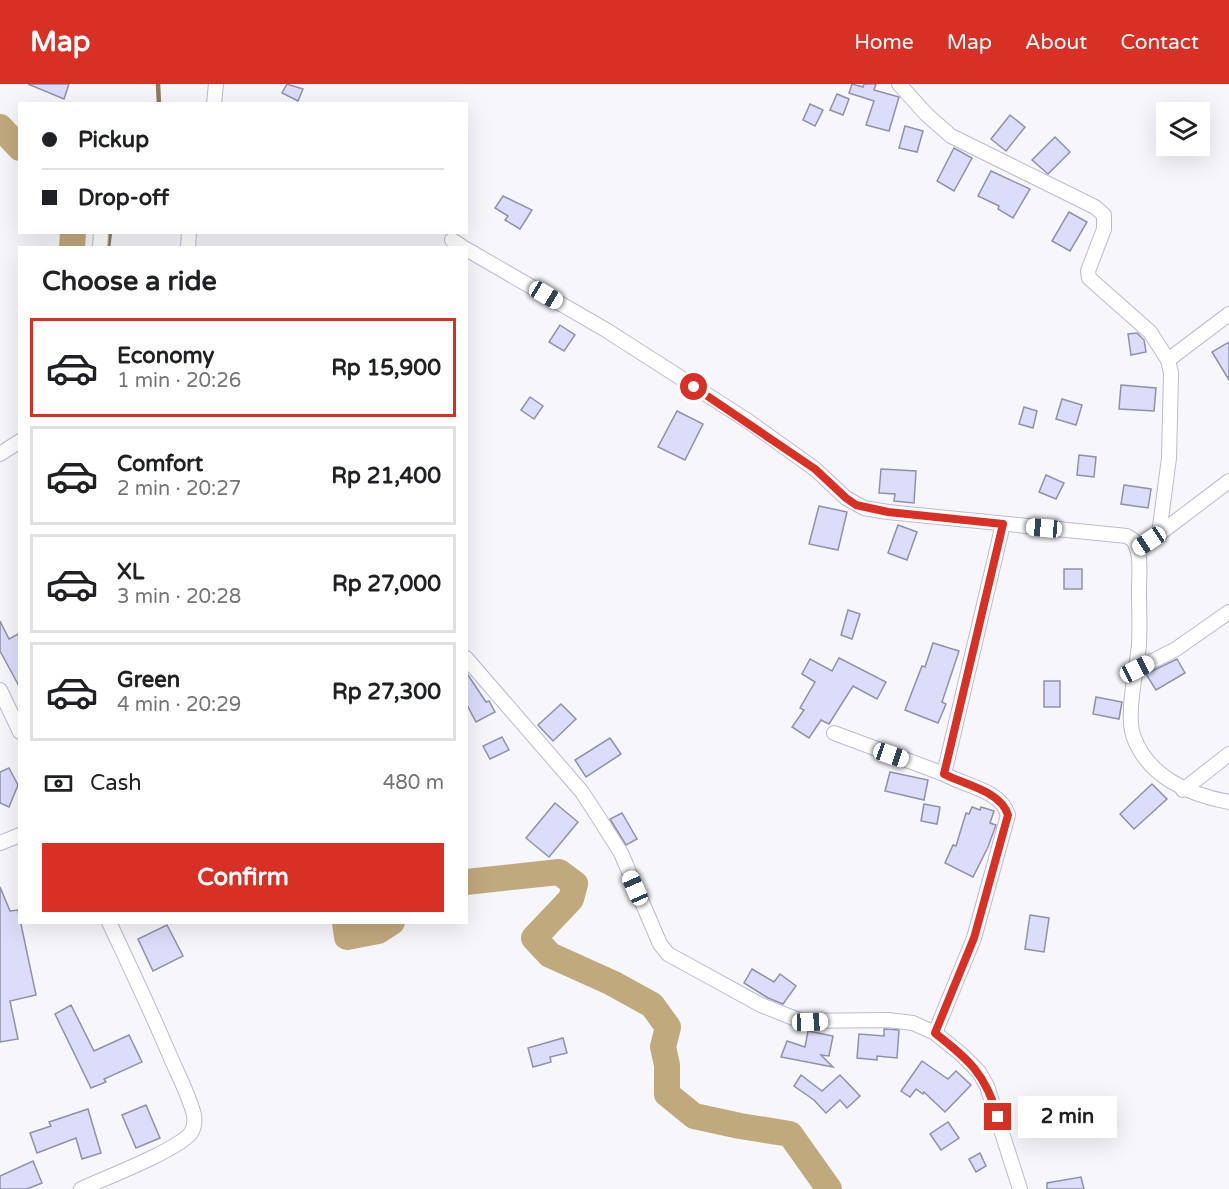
<!DOCTYPE html>
<html lang="en">
<head>
<meta charset="utf-8">
<style>
  :root { --surface:#fff; --page:#f2f2f2; --text:#202124; --muted:#757577; --line:#e0e0e0; --accent:#d93025 }
  body { margin:0; font-family:"Varela Round",sans-serif; background:var(--page); color:var(--text); height:100vh; display:flex; flex-direction:column; font-size:22px; white-space:nowrap }
  * { box-sizing:border-box; margin:0 }
  p { font-size:20px; color:var(--muted) }
  .icon { flex:none; width:33px; height:33px; fill:none; stroke:currentColor; stroke-width:2; stroke-linecap:round; stroke-linejoin:round }
  .map { position:relative; flex:1; overflow:hidden }
  .details { position:absolute; left:18px; top:162px; width:450px; height:678px; display:flex; flex-direction:column; background:var(--surface); border-radius:0px; box-shadow:0 6px 24px #0002 }
  .details>* { flex:none }
  .hud { position:absolute; left:18px; top:18px; width:450px; height:132px; border-radius:0px; box-shadow:0 6px 24px #0002; display:grid; align-content:center; height:132px; padding:0 24px; background:var(--surface) }
  .controls { position:absolute; left:1156px; top:18px; display:grid; gap:12px }
  .controls a { display:grid; place-items:center; width:54px; height:54px; border-radius:0px; background:var(--surface); box-shadow:0 6px 24px #0002; font-size:30px }
  .end { position:absolute; width:27px; height:27px; margin:-14px; border:8px solid #d93025; background:#fff; box-shadow:0 0 0 3px #fff }
  .from { border-radius:50% }
  .bubble { position:absolute; height:42px; border-radius:0px; background:var(--surface); box-shadow:0 6px 24px #0002; font-size:20px; font-weight:800; line-height:42px; text-align:center }
  .car { position:absolute; width:18px; height:36px; margin:-18px -9px; border-radius:8px; box-shadow:0 0 4px 2px #0007; background:linear-gradient(#fff 24%,#345 0 40%,#fff 0 76%,#345 0 86%,#fff 0) }
  .hud b { display:flex; align-items:center; gap:21px; height:57px; font-size:22px }
  .hud b+b { border-top:2px solid var(--line) }
  .hud i { width:15px; height:15px; background:var(--text) }
  ul { padding:0; list-style:none }
  li { display:flex; align-items:center; gap:18px; height:99px; margin:0 12px 9px; padding:0 12px; border:3px solid var(--line); border-radius:0px }
  li div { flex:1 }
  li b { display:block; font-size:22px }
  li em { font-style:normal; font-weight:800 }
  li.selected { border-color:var(--accent) }
  li>.icon { width:54px; height:54px; stroke-width:1.5 }
  h2 { padding:0 24px; font-size:27px; line-height:72px }
  .pay { display:flex; align-items:center; gap:15px; height:66px; padding:0 24px; font-size:22px }
  .pay p { margin-inline-start:auto }
  .cta { display:flex; gap:12px; margin-top:auto; padding:12px 24px }
  .cta a { flex:1; height:69px; border-radius:0px; background:var(--accent); color:#fff; font-size:24px; font-weight:800; line-height:69px; text-align:center }
  header { display:flex; align-items:center; gap:36px; box-sizing:border-box; height:84px; padding:0 30px; background:var(--accent); color:#fff }
  header strong { font-size:28px }
  nav { display:flex; gap:33px; margin-inline-start:auto; font-size:21px }
  .map>svg:first-child { display:block }
  .lines { fill:none; stroke-linecap:round; stroke-linejoin:round }
  .stream { stroke:#8c7b5f; stroke-width:4.5 }
  .river { stroke:#c1a97e; stroke-width:26 }
  .building { fill:#dcddfa; stroke:#9091a8; stroke-width:1.5 }
  .minor-casing { stroke:#babbd3; stroke-width:16 }
  .minor { stroke:#fff; stroke-width:14 }
  .route { stroke:#d93025; stroke-width:8 }
</style>
</head>
<body>
<header>
<strong>Map</strong>
<nav><a>Home</a><a>Map</a><a>About</a><a>Contact</a></nav>
</header>
<div class="map">
<svg width="1229" height="1105" viewBox="0 0 1229 1105">
  <rect width="100%" height="100%" fill="#f6f6fb"/>
  <g class="lines">
    <g class="stream">
      <path d="M158 0 159 20"/>
      <path d="M108 164 110 148"/>
    </g>
    <g class="river">
      <path d="M0 43 20 64"/>
      <path d="M72 164 73 148"/>
      <path d="M466 798 559 788 575 800 571 815 534 854 550 871 612 899 652 921 668 943 663 963 667 981V1010L694 1032 740 1042 790 1050 829 1105"/>
      <path d="M345 838 347 853 378 847 392 838"/>
    </g>
  </g>
  <g class="building">
    <path d="M28 0H69L64 15Z"/>
    <path d="M287 0 303 5 298 17 282 9Z"/>
    <path d="M852 0 863 3 864 0H876L874 6 899 13 889 47 866 41 874 17 849 9Z"/>
    <path d="M837 10 849 15 843 31 830 26Z"/>
    <path d="M810 20 823 26 815 42 803 36Z"/>
    <path d="M1010 31 1025 43 1006 67 991 55Z"/>
    <path d="M905 42 923 47 917 68 899 64Z"/>
    <path d="M1055 53 1070 68 1048 90 1032 76Z"/>
    <path d="M954 64 972 74 954 107 937 97Z"/>
    <path d="M991 87 1030 105 1013 134 998 125 999 122 978 112Z"/>
    <path d="M503 112 532 126 520 145 505 136 508 132 495 124Z"/>
    <path d="M1069 128 1087 138 1070 167 1052 157Z"/>
    <path d="M560 241 575 251 564 267 549 258Z"/>
    <path d="M1137 249 1144 256 1146 268 1131 271 1128 250Z"/>
    <path d="M1229 258V296L1212 268Z"/>
    <path d="M1121 301 1156 304 1154 327 1119 325Z"/>
    <path d="M530 313 543 322 534 335 521 326Z"/>
    <path d="M1062 315 1082 321 1076 341 1056 335Z"/>
    <path d="M1024 323 1037 327 1033 344 1019 340Z"/>
    <path d="M677 327 703 340 685 376 658 363Z"/>
    <path d="M1079 371 1096 373 1094 393 1077 391Z"/>
    <path d="M881 385 916 387 914 419 894 417 895 410 879 409Z"/>
    <path d="M1046 391 1064 399 1056 415 1039 408Z"/>
    <path d="M1124 401 1151 405 1148 424 1121 420Z"/>
    <path d="M819 422 847 428 838 466 809 460Z"/>
    <path d="M898 441 917 448 907 476 888 469Z"/>
    <rect x="1064" y="485" width="18" height="20"/>
    <path d="M848 526 860 530 852 555 841 551Z"/>
    <path d="M0 537 9 555 20 549V604L0 567Z"/>
    <path d="M933 559 959 567 942 618 946 620 938 639 905 626 922 582 925 583Z"/>
    <path d="M839 574 886 598 877 615 853 602 829 640 821 636 809 654 792 643 804 626 800 624 815 598 802 590 810 575 832 587Z"/>
    <path d="M1177 575 1185 589 1156 606 1146 590Z"/>
    <path d="M466 588 486 618 489 617 495 628 476 638 466 619Z"/>
    <rect x="1044" y="597" width="16" height="26"/>
    <path d="M1096 613 1122 618 1119 635 1093 630Z"/>
    <path d="M561 620 576 635 553 657 538 641Z"/>
    <path d="M502 653 509 666 490 675 483 662Z"/>
    <path d="M610 654 621 670 586 693 575 676Z"/>
    <path d="M9 684 18 701 9 723 0 719V688Z"/>
    <path d="M890 688 928 696 924 716 885 707Z"/>
    <path d="M1152 700 1167 715 1134 745 1120 730Z"/>
    <path d="M555 719 578 738 549 773 526 754Z"/>
    <path d="M924 720 940 723 937 740 921 737Z"/>
    <path d="M972 723 980 726 981 723 994 727 990 739 996 741 988 763 973 793 945 779 953 761 956 762 966 729 969 730Z"/>
    <path d="M622 729 637 755 626 761 610 735Z"/>
    <path d="M0 803 10 827 18 826 36 911 10 917 18 955 0 958Z"/>
    <path d="M1030 831 1049 834 1044 868 1025 865Z"/>
    <path d="M167 841 183 872 153 887 138 855Z"/>
    <path d="M752 885 774 898 780 890 796 902 783 920 768 914 744 899Z"/>
    <path d="M71 921 94 967 129 951 142 978 104 995 106 998 91 1004 55 930Z"/>
    <path d="M884 945 899 946 897 974 877 972V976L857 974 859 950 884 952Z"/>
    <path d="M808 947 833 952 829 972 821 971 833 983 781 973 787 957 805 963Z"/>
    <path d="M563 954 567 969 550 973 551 978 533 983 528 964Z"/>
    <path d="M922 977 948 995 956 987 971 1001 945 1028 924 1008 923 1010 916 1005 910 1013 901 1007Z"/>
    <path d="M801 991 822 1007 840 991 860 1012 847 1024 840 1016 826 1029 814 1016 794 1002Z"/>
    <path d="M146 1021 160 1054 136 1064 122 1031Z"/>
    <path d="M88 1025 101 1069 82 1075 76 1054 37 1069 30 1049 51 1042 49 1038Z"/>
    <path d="M948 1038 959 1054 941 1066 930 1050Z"/>
    <path d="M980 1069 986 1082 976 1088 969 1075Z"/>
    <path d="M33 1077 42 1099 27 1105H0V1092Z"/>
    <path d="M1081 1093 1084 1105H1047V1099Z"/>
  </g>
  <g class="lines">
    <g class="minor-casing">
      <g id="minor">
        <path d="M899 0 927 31 951 52 1095 123 1104 131V145L1088 187 1089 194 1150 248 1168 276 1171 289 1169 374 1159 450 1138 465"/>
        <path d="M214 20 216 0"/>
        <path d="M452 156 464 164"/>
        <path d="M100 164 101 148"/>
        <path d="M188 164 189 148"/>
        <path d="M466 165 606 246 748 337 815 385 846 414 864 424 888 428 1127 452 1133 456C1142 470 1139 489 1139 505 1139 523 1140 542 1139 560 1137 586 1126 627 1133 651 1147 693 1190 711 1229 718"/>
        <path d="M1168 276 1229 230"/>
        <path d="M0 370 20 357"/>
        <path d="M1159 450 1229 397"/>
        <path d="M466 574 582 708 597 731 621 769 660 860 668 870 761 921 801 937 888 936 913 939 935 949 961 970 979 988 987 1002 1020 1105"/>
        <path d="M1137 585 1176 565 1229 528"/>
        <path d="M0 606 20 648"/>
        <path d="M834 649 944 690"/>
        <path d="M1183 706 1229 670"/>
        <path d="M0 759 20 751"/>
        <path d="M935 949 974 854 1008 731C1001 706 965 702 944 690L1003 440"/>
        <path d="M81 1105C105 1094 176 1067 191 1049 194 1044 195 1037 194 1031 189 1011 178 991 170 972 151 927 130 883 109 838"/>
      </g>
    </g>
    <use href="#minor" class="minor"/>
  </g>
  <g class="lines">
    <path class="route" d="M694 303 815 385 846 414 856 421 888 428 1003 440 944 690C965 701 1001 707 1008 731L974 854 935 949C969 976 985 989 998 1033"/>
  </g>
</svg>
<div class="controls">
<a><svg class="icon" aria-label="layers" viewBox="0 0 24 24"><path d="M12 4l9 5-9 5-9-5zM3 14l9 5 9-5"/></svg></a>
</div>
<i class="end from" style="left:694px;top:303px"></i>
<i class="end" style="left:998px;top:1033px"></i>
<div class="bubble" style="left:1018px;top:1012px;width:99px">2 min</div>
<i class="car" style="left:546px;top:211px;rotate:121deg"></i>
<i class="car" style="left:1044px;top:444px;rotate:275deg"></i>
<i class="car" style="left:1149px;top:457px;rotate:236deg"></i>
<i class="car" style="left:1137px;top:585px;rotate:63deg"></i>
<i class="car" style="left:891px;top:671px;rotate:109deg"></i>
<i class="car" style="left:635px;top:804px;rotate:336deg"></i>
<i class="car" style="left:810px;top:938px;rotate:88deg"></i>
<div class="hud">
<b><i class="from"></i>Pickup</b>
<b><i></i>Drop-off</b>
</div>
<section class="details">
<h2>Choose a ride</h2>
<ul>
<li class="selected"><svg class="icon" aria-label="car" viewBox="0 0 24 24"><path d="M5 17H2v-5l4-1 3-4h7l3 4 3 1v5h-3M9 17h6M6 11h13"/><circle cx="7" cy="17" r="2"/><circle cx="17" cy="17" r="2"/></svg><div><b>Economy</b><p>1 min · 20:26</p></div><em>Rp 15,900</em></li>
<li><svg class="icon" aria-label="car" viewBox="0 0 24 24"><path d="M5 17H2v-5l4-1 3-4h7l3 4 3 1v5h-3M9 17h6M6 11h13"/><circle cx="7" cy="17" r="2"/><circle cx="17" cy="17" r="2"/></svg><div><b>Comfort</b><p>2 min · 20:27</p></div><em>Rp 21,400</em></li>
<li><svg class="icon" aria-label="car" viewBox="0 0 24 24"><path d="M5 17H2v-5l4-1 3-4h7l3 4 3 1v5h-3M9 17h6M6 11h13"/><circle cx="7" cy="17" r="2"/><circle cx="17" cy="17" r="2"/></svg><div><b>XL</b><p>3 min · 20:28</p></div><em>Rp 27,000</em></li>
<li><svg class="icon" aria-label="car" viewBox="0 0 24 24"><path d="M5 17H2v-5l4-1 3-4h7l3 4 3 1v5h-3M9 17h6M6 11h13"/><circle cx="7" cy="17" r="2"/><circle cx="17" cy="17" r="2"/></svg><div><b>Green</b><p>4 min · 20:29</p></div><em>Rp 27,300</em></li>
</ul>
<div class="pay"><svg class="icon" aria-label="cash" viewBox="0 0 24 24"><path d="M3 7h18v10H3z"/><circle cx="12" cy="12" r="2"/></svg>Cash<p>480 m</p></div>
<div class="cta"><a>Confirm</a></div>
</section>
</div>
</body>
</html>
